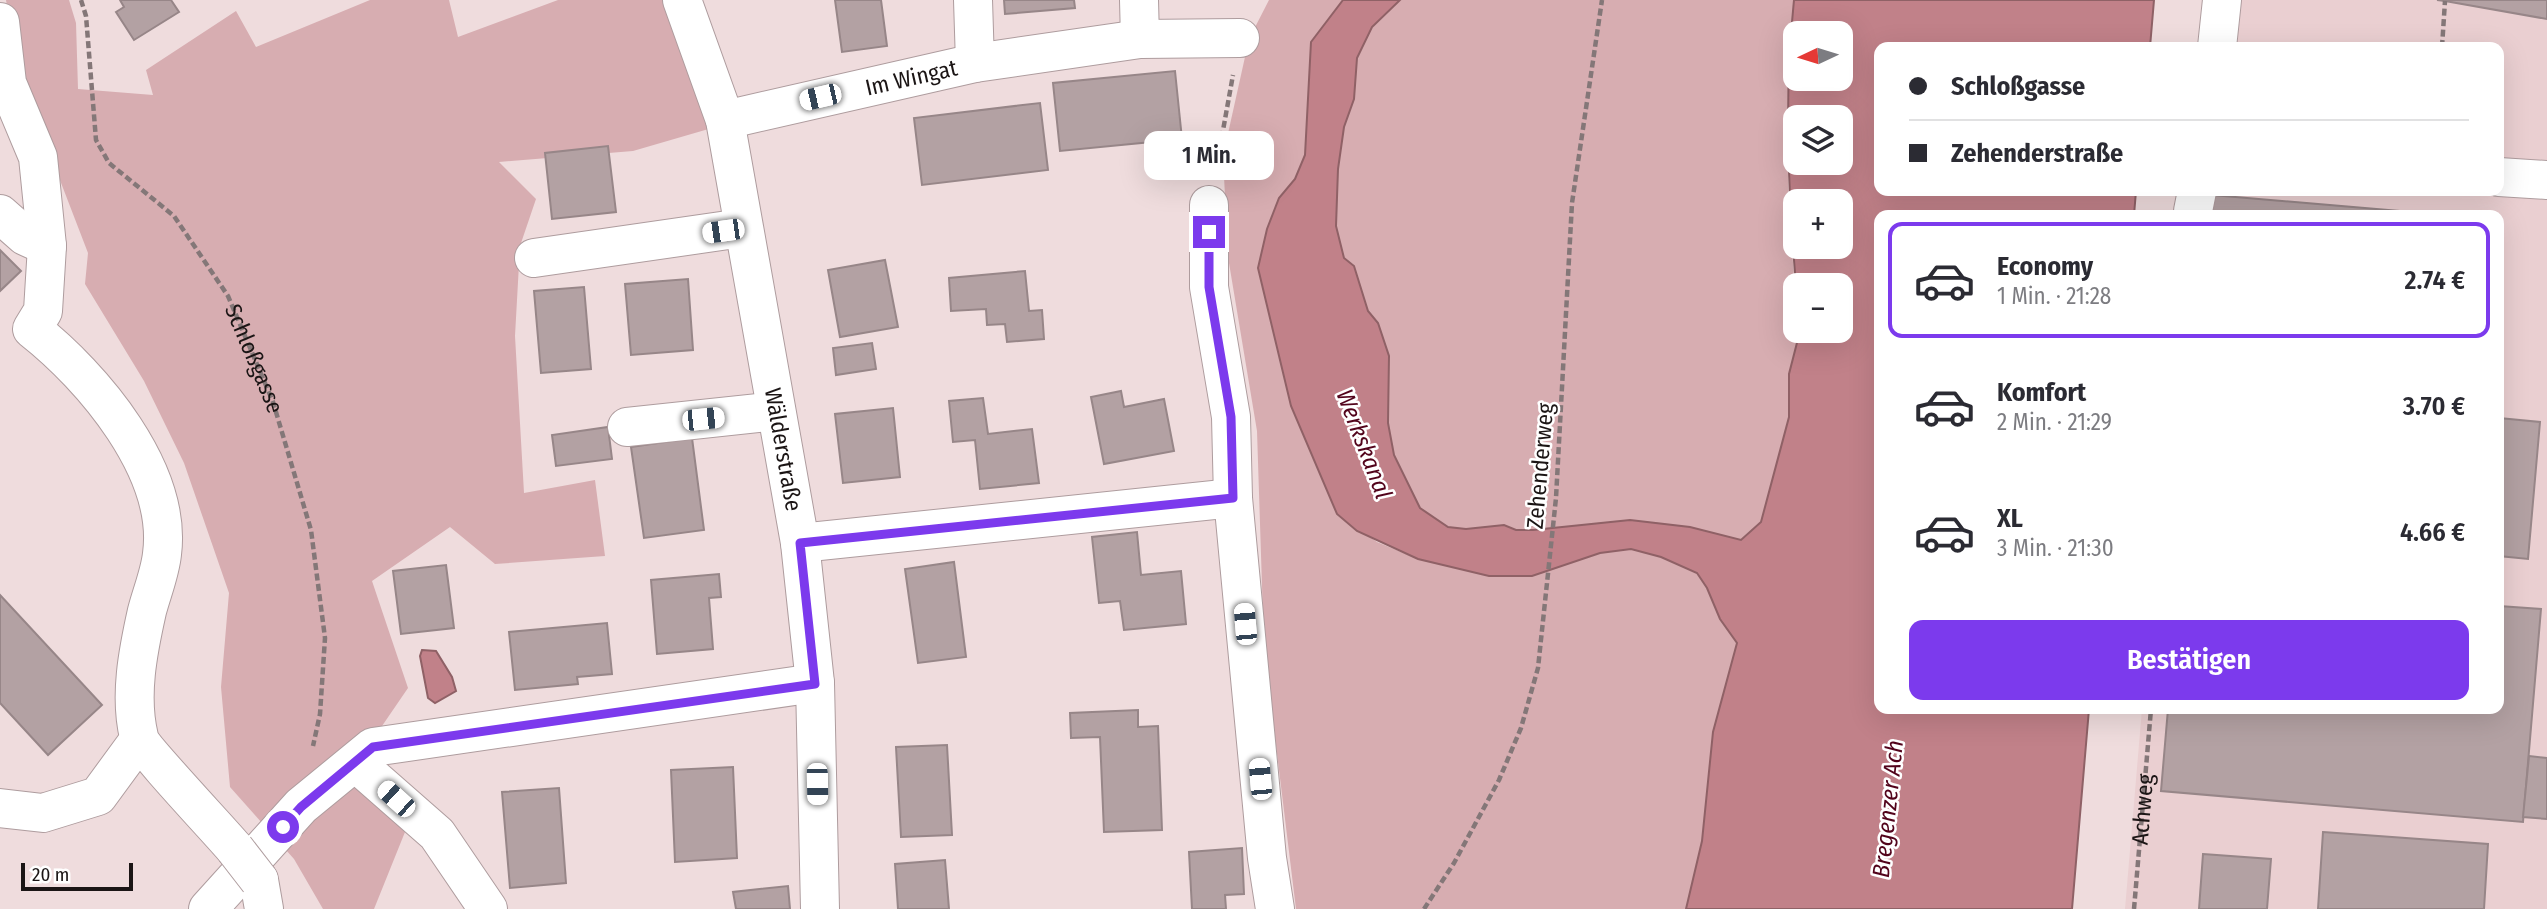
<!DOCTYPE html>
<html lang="de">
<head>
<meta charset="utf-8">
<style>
  :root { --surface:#fff; --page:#f7f7f7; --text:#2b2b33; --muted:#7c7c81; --line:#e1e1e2; --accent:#7c3aed }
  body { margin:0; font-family:"Fira Sans Condensed",sans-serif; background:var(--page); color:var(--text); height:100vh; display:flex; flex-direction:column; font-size:26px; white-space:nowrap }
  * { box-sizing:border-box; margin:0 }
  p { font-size:23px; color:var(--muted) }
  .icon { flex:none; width:38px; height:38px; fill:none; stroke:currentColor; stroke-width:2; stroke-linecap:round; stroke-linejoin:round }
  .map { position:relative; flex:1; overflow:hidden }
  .drawer { position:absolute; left:1874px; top:210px; width:630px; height:504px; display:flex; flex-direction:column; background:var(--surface); border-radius:14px; box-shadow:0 7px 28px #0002 }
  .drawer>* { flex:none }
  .guide { position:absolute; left:1874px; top:42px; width:630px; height:154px; border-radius:14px; box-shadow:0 7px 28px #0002; display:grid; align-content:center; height:154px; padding:0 35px; background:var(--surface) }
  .needle { width:46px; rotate:266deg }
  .tools { position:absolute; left:1783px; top:21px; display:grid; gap:14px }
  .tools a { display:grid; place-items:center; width:70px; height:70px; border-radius:14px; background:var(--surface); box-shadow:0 7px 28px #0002; font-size:35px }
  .scale { position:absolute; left:21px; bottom:18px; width:112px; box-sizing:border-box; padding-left:7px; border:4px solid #1b1515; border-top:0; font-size:19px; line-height:24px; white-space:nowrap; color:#1b1515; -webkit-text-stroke:5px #fff; paint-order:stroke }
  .end { position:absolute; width:32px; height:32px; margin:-16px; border:9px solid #7c3aed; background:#fff; box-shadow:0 0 0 4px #fff }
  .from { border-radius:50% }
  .bubble { position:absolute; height:49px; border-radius:14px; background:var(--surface); box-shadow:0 7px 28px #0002; font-size:23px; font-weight:600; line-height:49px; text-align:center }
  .car { position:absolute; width:21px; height:42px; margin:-21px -10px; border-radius:9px; box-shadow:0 0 5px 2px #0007; background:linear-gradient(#fff 24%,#345 0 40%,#fff 0 76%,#345 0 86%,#fff 0) }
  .guide b { display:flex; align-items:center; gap:24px; height:66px; font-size:26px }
  .guide b+b { border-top:2px solid var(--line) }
  .guide i { width:18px; height:18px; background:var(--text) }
  ul { padding:12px 0 0; list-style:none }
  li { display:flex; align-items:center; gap:21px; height:116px; margin:0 14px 10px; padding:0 21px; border:4px solid transparent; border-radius:14px }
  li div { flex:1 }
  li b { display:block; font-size:26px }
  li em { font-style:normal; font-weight:600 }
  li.active { border-color:var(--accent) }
  li>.icon { width:63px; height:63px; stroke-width:1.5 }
  .action { display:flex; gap:14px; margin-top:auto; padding:14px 35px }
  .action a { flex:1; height:80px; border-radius:14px; background:var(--accent); color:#fff; font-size:28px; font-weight:600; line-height:80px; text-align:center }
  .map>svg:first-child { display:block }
  .built { fill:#eacfd1 }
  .green { fill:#d7adb1 }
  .water { fill:#c18189; stroke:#8f6166; stroke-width:2; fill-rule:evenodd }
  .building { fill:#b3a1a3; stroke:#978688; stroke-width:2 }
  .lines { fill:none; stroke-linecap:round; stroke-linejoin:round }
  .minor-casing { stroke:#ae9c9e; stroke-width:40 }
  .path { stroke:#847778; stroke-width:4.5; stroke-dasharray:7 3.5; stroke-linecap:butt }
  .minor { stroke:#fff; stroke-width:38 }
  .minor-bridge-casing { stroke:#ae9c9e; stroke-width:40; stroke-linecap:butt }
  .minor-bridge { stroke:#fff; stroke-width:38 }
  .route { stroke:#7c3aed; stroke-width:9 }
  .labels { text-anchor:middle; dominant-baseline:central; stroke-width:5; stroke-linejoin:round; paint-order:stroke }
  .street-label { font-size:23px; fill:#1b1515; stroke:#fff }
  .water-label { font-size:24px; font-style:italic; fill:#52031b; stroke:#fff }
</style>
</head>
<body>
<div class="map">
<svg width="2547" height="909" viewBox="0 0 2547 909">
  <rect width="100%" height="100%" fill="#efdcdd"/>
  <path class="built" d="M2210 0H2547V909H2125L2142 709H2499V215H2182L2184 191H2499V47H2203Z"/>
  <g class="green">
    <path d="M6 0H69L76 23 78 89 153 95 146 70 236 11 256 47 370 0H449L458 37 558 0H667L712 128 633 151 499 162 536 199 520 246 515 336 524 493 595 480 605 556 495 564 450 527 372 581 408 688 382 726 336 752 405 832 374 909H323L294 859 230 787 221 687 229 593 184 463 144 381 85 284 88 253 18 71Z"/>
    <path d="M1269 0H1343L1311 42 1305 155 1295 179 1279 198 1267 229 1258 268 1291 406 1338 514 1377 542 1418 559 1454 567 1532 576 1600 553 1632 549 1661 557 1697 573 1707 587 1720 619 1737 643 1713 732 1702 841 1686 909H1296L1264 647 1257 431 1228 257 1223 156 1249 39Z"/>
    <path d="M1400 0H1794C1788 59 1787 118 1788 177 1789 229 1796 279 1796 331L1800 332 1789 374V416L1761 522 1741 540 1690 527 1630 520 1533 530H1516L1504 525 1466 529 1448 527 1420 508 1394 455 1388 423 1389 356 1378 323 1368 311 1354 267 1344 258 1336 226 1338 169 1344 127 1354 99 1357 58 1372 27Z"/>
  </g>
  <g class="water">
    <path d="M1343 0H1400L1372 27 1357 58 1354 99 1344 127 1338 169 1336 226 1344 258 1354 266 1368 311 1378 323 1389 356 1388 423 1394 455 1420 508 1448 527 1466 529 1504 525 1516 530H1533L1630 520 1690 527 1741 540 1761 522 1789 417V374L1800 331H1841V285H1796C1788 190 1784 95 1794 0H2154L2150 47H1880V191H2136L2134 215H1880V709H2089L2072 909H1686L1702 841 1713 732 1737 643 1720 619 1707 588 1697 573 1661 557 1631 549 1600 553 1532 576H1489L1418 559 1357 531 1337 514 1291 406 1258 268 1267 229 1279 198 1295 179 1305 155 1311 42ZM1796 33H1841V79H1796ZM1796 117H1841V163H1796ZM1796 201H1841V247H1796Z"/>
    <path d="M422 650 436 651 452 677 456 691 435 703 428 698 420 656Z"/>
  </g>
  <g class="building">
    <path d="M120 0H171L179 12 134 40 116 12 124 7Z"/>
    <path d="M835 0H881L887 46 842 52Z"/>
    <path d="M1004 0H1074L1075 8 1005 14Z"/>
    <path d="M2437 0H2547V19L2445 1Z"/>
    <path d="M1175 71 1182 139 1060 151 1053 83Z"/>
    <path d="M1040 103 1048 170 922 185 914 118Z"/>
    <path d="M608 146 616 212 552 219 545 153Z"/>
    <path d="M2212 195 2399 211V215H2210Z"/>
    <path d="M0 250 21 271 0 291Z"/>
    <path d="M885 260 898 327 840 337 828 270Z"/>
    <path d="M1025 271 1029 311 1042 310 1044 339 1007 342 1005 324 987 325 986 309 951 311 949 278Z"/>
    <path d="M688 279 693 350 631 355 625 284Z"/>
    <path d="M584 287 591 369 541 373 534 291Z"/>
    <path d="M872 343 876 369 836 375 833 348Z"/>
    <path d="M1121 391 1124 407 1164 399 1174 451 1104 464 1091 397Z"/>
    <path d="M983 398 988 434 1032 429 1039 483 980 489 975 440 953 442 949 401Z"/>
    <path d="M893 408 900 477 843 483 835 414Z"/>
    <path d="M2499 418 2540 422 2528 559 2499 556Z"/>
    <path d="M608 427 612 459 556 466 552 435Z"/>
    <path d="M692 438 704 530 644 538 631 447Z"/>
    <path d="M1137 532 1141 575 1181 571 1186 624 1124 630 1120 601 1099 603 1092 537Z"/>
    <path d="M954 562 966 657 918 663 905 569Z"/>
    <path d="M446 565 454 628 401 634 393 571Z"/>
    <path d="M719 574 721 597 709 598 713 649 657 654 651 580Z"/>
    <path d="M0 595 102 705 48 755 0 703Z"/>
    <path d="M2499 606 2541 609 2523 822 2161 791 2168 709H2499Z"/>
    <path d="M607 623 612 674 577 677 578 684 515 690 509 632Z"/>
    <path d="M1138 710V727L1158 726 1162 830 1104 832 1100 737 1071 738 1070 713Z"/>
    <path d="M947 745 952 835 901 837 896 747Z"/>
    <path d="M2529 756 2547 758V819L2523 817Z"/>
    <path d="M733 767 737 858 675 862 671 770Z"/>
    <path d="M559 788 566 883 510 888 502 792Z"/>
    <path d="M2323 832 2488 844 2484 909H2318Z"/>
    <path d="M1242 848 1244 894 1225 895 1226 909H1192L1189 852Z"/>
    <path d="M2203 854 2271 859 2267 909H2199Z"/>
    <path d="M945 860 949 909H898L895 864Z"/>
    <path d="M788 886 790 909H736L733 892Z"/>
  </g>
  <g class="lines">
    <g class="minor-casing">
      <g id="minor">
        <path id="s3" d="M682 0 725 120 800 543 815 683 820 909"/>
        <path d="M973 0 975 63"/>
        <path d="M1139 0 1140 39"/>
        <path d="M0 22 7 83 38 157 47 246 43 311 32 329C93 377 173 471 162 554 160 573 152 592 147 611 138 651 129 696 139 737 142 749 221 832 235 849"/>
        <path d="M2217 47 2222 0"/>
        <path id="s4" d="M725 120 975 63 1140 39 1240 38"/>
        <path d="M2499 177 2547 180"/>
        <path d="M1209 205V287L1231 417 1233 498 1267 858 1275 909"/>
        <path d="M2193 211 2197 191"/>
        <path d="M0 214 25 236 47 246"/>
        <path d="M534 258 742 228"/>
        <path d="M627 427 776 411"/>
        <path d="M800 543 1233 498"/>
        <path d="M356 763 437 834 488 909"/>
        <path d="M0 808 43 813 98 796 139 740"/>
        <path d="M259 880 264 909"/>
        <path d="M208 909 301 806 373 747 815 683"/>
      </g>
    </g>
    <g class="path">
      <path id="s1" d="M81 0 86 16 96 140 109 163 174 216 228 296 273 402 311 530 325 638 320 714 313 746"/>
      <path d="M2442 47 2445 1"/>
      <path d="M1216 169 1233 75"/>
      <path d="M1424 909 1454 863 1499 780 1521 728 1538 668 1556 498 1572 203 1602 0"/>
      <path id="s2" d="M2134 909 2151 709"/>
    </g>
    <use href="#minor" class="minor"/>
    <g class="minor-bridge-casing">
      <path id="minor-bridge" d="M235 849 259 880"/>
    </g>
    <use href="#minor-bridge" class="minor-bridge"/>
  </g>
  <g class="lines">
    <path class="route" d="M283 827 301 807 373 747 815 684 800 543 1233 498 1231 417 1209 287V232"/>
  </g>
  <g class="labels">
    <g class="street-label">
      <text stroke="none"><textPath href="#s4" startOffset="191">Im Wingat</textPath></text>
      <text stroke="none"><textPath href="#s1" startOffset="416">Schloßgasse</textPath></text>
      <text stroke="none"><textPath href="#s3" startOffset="462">Wälderstraße</textPath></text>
      <text transform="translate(1540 466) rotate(-85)">Zehenderweg</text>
      <text stroke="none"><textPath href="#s2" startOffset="100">Achweg</textPath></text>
    </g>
    <g class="water-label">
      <text transform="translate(1364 444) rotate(69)">Werkskanal</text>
      <text transform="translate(1888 809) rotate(-84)">Bregenzer Ach</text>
    </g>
  </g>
</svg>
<div class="tools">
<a><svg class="needle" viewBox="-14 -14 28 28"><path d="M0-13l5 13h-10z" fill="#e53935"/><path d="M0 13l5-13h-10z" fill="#7c7c81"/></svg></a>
<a><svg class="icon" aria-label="layers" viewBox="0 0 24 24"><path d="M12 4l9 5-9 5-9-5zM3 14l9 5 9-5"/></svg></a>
<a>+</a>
<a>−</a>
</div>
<div class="scale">20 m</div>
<i class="end from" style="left:283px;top:827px"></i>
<i class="end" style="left:1209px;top:232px"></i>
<div class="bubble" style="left:1144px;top:131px;width:130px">1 Min.</div>
<i class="car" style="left:820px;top:97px;rotate:257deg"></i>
<i class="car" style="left:723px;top:231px;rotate:262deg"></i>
<i class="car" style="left:703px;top:419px;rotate:84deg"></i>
<i class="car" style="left:1245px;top:624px;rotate:355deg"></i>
<i class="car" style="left:1260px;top:779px;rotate:355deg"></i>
<i class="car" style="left:817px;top:784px;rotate:179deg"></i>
<i class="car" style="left:396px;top:799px;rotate:312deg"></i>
<div class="guide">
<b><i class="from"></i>Schloßgasse</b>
<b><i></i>Zehenderstraße</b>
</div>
<section class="drawer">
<ul>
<li class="active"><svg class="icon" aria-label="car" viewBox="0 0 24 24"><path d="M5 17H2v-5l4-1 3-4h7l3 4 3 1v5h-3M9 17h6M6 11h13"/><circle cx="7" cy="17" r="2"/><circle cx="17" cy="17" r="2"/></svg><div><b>Economy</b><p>1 Min. · 21:28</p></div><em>2.74 €</em></li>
<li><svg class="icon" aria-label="car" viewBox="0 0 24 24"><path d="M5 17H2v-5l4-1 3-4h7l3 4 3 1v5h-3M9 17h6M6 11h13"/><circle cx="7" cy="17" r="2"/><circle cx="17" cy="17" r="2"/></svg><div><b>Komfort</b><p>2 Min. · 21:29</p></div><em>3.70 €</em></li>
<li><svg class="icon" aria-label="car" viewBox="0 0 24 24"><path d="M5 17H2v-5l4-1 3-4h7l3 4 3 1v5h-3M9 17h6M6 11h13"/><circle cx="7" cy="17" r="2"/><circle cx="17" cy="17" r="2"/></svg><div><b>XL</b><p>3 Min. · 21:30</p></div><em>4.66 €</em></li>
</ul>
<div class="action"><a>Bestätigen</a></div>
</section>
</div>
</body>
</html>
